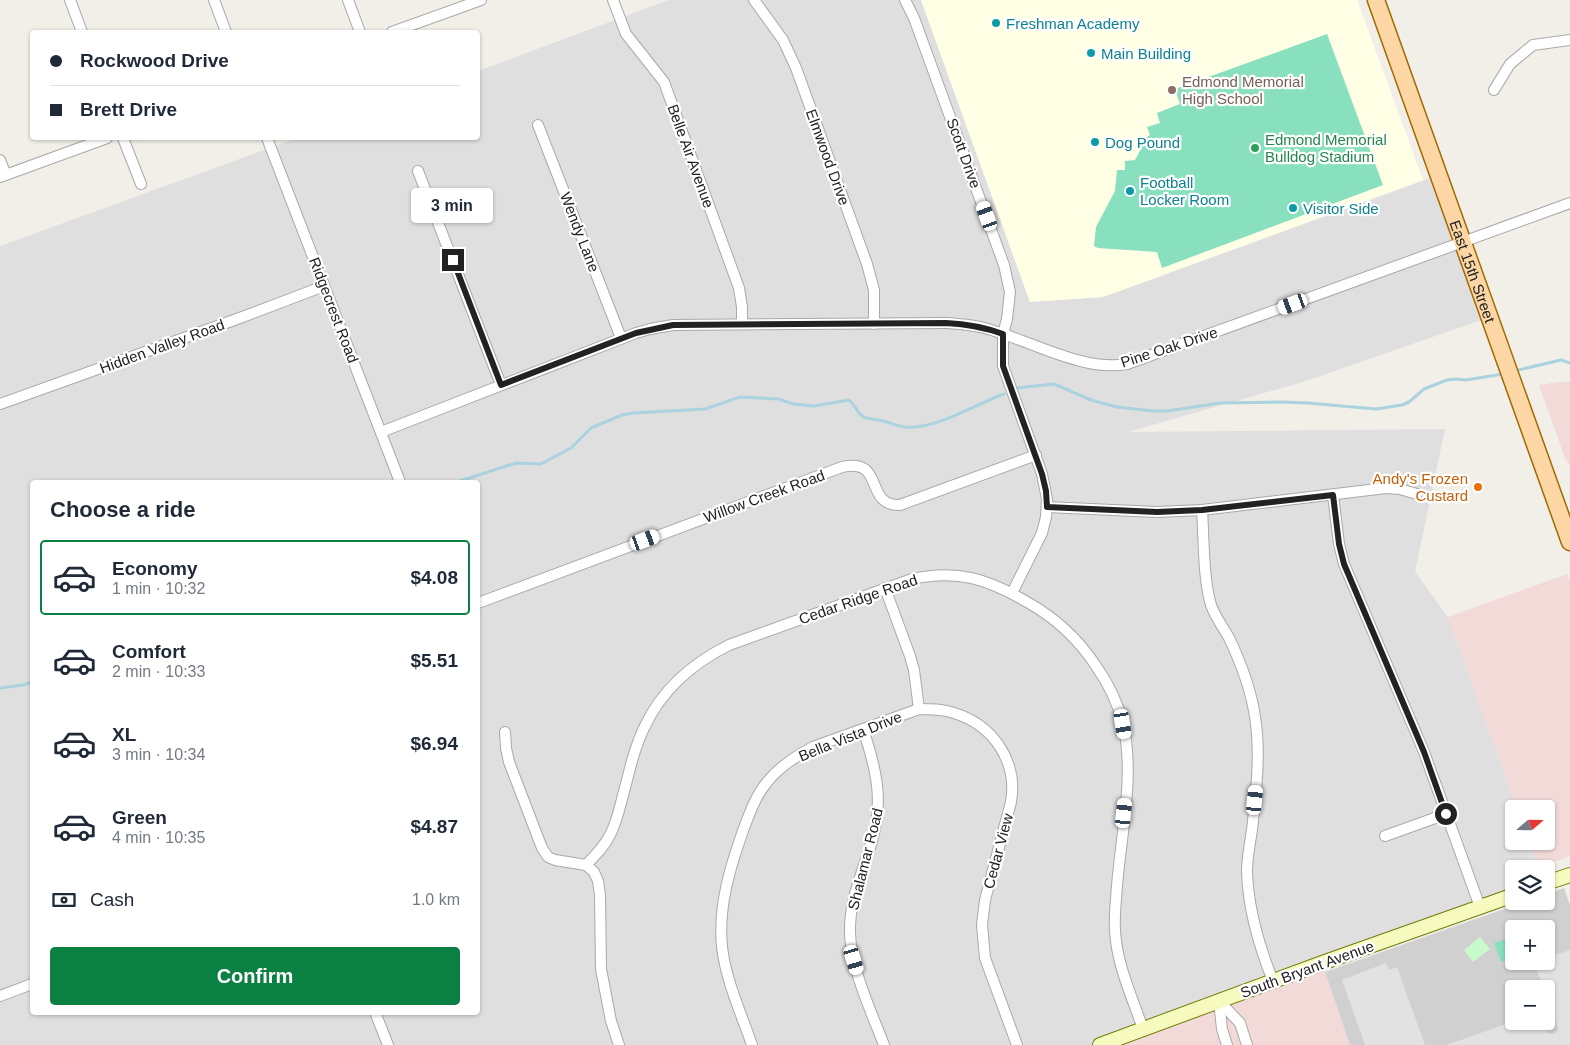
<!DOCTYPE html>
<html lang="en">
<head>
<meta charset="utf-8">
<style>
  :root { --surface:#fff; --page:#f6f6f7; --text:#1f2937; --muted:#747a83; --line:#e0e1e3; --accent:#0b8043 }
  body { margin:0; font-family:Arial,sans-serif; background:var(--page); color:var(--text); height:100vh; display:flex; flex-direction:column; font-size:19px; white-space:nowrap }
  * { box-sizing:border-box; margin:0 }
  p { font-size:16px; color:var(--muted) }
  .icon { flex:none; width:28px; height:28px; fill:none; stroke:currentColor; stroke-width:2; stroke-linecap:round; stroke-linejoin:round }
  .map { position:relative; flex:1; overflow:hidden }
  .sheet { position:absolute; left:30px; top:480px; width:450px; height:535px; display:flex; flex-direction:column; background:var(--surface); border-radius:5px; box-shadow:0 1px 4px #0004 }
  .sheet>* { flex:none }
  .hud { position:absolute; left:30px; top:30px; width:450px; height:110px; border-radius:5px; box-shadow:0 1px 4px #0004; display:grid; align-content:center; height:110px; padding:0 20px; background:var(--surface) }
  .needle { width:32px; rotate:70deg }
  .tools { position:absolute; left:1505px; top:800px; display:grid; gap:10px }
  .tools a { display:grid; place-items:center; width:50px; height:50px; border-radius:5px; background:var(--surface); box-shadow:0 1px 4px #0004; font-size:25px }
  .end { position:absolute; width:22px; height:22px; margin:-11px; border:6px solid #222; background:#fff; box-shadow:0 0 0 2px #fff }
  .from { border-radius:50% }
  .bubble { position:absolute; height:35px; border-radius:5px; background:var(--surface); box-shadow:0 1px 4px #0004; font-size:16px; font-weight:600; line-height:35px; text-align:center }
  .car { position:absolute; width:15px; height:30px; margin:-15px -8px; border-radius:6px; box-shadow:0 0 4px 1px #0007; background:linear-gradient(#fff 24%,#345 0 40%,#fff 0 76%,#345 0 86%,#fff 0) }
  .hud b { display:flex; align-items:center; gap:18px; height:48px; font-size:19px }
  .hud b+b { border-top:1px solid var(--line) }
  .hud i { width:12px; height:12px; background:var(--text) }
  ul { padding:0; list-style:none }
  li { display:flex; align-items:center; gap:15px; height:75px; margin:0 10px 8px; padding:0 10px; border:2px solid transparent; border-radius:5px }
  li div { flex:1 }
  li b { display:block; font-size:19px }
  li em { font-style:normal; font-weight:600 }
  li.active { border-color:var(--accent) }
  li>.icon { width:45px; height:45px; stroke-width:1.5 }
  h2 { padding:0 20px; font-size:22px; line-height:60px }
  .pay { display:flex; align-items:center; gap:12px; height:55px; padding:0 20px; font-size:19px }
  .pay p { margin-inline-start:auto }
  .button { display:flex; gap:10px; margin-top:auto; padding:10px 20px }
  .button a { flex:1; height:58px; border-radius:5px; background:var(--accent); color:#fff; font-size:20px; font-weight:600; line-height:58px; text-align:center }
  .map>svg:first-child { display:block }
  .residential { fill:#e0dfdf; fill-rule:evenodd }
  .commercial { fill:#f2dad9 }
  .education { fill:#ffffe5 }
  .religious { fill:#d0d0d0; fill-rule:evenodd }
  .park { fill:#c8facc }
  .pitch { fill:#88e0be }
  .parking { fill:#e2e2e2 }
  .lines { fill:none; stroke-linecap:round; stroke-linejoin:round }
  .stream { stroke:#aad3df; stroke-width:3 }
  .street-casing { stroke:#a9a9a9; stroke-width:12 }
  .secondary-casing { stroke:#707d05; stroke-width:16 }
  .primary-casing { stroke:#a06b00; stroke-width:19 }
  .street { stroke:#fff; stroke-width:10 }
  .secondary { stroke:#f7fabf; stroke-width:14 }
  .primary { stroke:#fcd6a4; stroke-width:16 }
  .route { stroke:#222; stroke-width:6 }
  .culture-dot { fill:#0f9aa8; stroke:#fff; stroke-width:2 }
  .education-dot { fill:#8d6e63; stroke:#fff; stroke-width:2 }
  .leisure-dot { fill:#2e9e5b; stroke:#fff; stroke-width:2 }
  .food-dot { fill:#e8710a; stroke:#fff; stroke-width:2 }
  .labels { text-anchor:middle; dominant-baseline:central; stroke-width:4.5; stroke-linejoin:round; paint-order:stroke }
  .culture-label { font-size:15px; fill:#0d838f; stroke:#fff; text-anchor:start }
  .education-label { font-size:15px; fill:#785e54; stroke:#fff; text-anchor:start }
  .leisure-label { font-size:15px; fill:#27864d; stroke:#fff; text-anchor:start }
  .street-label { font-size:15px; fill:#222; stroke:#fff }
  .food-label { font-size:15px; fill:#c56008; stroke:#fff; text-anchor:end }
</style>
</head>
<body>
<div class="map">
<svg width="1570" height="1045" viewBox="0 0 1570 1045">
  <rect width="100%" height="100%" fill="#f2efe9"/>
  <path class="residential" d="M669 0H921L1030 302 1103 297 1439 175 1490 317 1303 382 1128 432 1445 429 1415 572 1448 617 1517 809H1514V841H1528L1538 869H1514V895L1100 1045H0V246L297 138H478V71ZM32 482H478V1012H32Z"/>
  <g class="commercial">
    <path d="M1559 382H1570V466L1565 458 1539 385Z"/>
    <path d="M1567 574 1570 582V856L1538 868 1528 841H1546V809H1517L1448 617Z"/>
    <path d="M1322 963 1350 1045H1100Z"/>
  </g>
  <path class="education" d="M921 0H1357L1423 180 1103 297 1030 302Z"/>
  <path class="religious" d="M1564 888 1570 905V1045H1350L1325 972 1527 901H1546V894ZM1514 929H1546V961H1514ZM1514 989H1546V1021H1514Z"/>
  <path class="park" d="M1480 937 1490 949 1473 962 1464 950Z"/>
  <g class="pitch">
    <path d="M1327 34 1383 185 1162 268 1157 252 1098 248 1094 246 1096 227 1115 191 1117 170H1125V161L1135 160 1148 136 1150 135 1147 127 1160 123 1157 113 1180 104 1175 89Z"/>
    <path d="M1514 937V957L1501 962 1494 943Z"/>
  </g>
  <g class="parking">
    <path d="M1570 950V1045H1447L1514 1021H1543L1548 1033 1552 1034 1557 1032 1558 1029 1546 995V989H1544L1534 963 1546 961V958Z"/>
    <path d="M1386 963 1389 970 1397 967 1425 1045H1365L1342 980Z"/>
  </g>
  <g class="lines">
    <g class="stream">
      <path d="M1514 371 1561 360 1570 363"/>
      <path d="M1017 388 1054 384 1091 400 1117 407 1154 411H1167L1220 403 1281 402 1308 403 1376 409 1402 405 1409 402 1424 389 1447 380 1456 379 1466 380 1503 374"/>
      <path d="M457 482 516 463 541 464 571 448 591 428 622 415 633 413 705 409 740 397 778 399 793 404 814 406 849 400C855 405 856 410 861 415 865 420 877 419 883 421 891 423 897 426 905 427 935 430 976 404 1004 394"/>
      <path d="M0 688 23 685 32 682"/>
    </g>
    <g class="street-casing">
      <g id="street">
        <path d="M70 0 82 32"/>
        <path d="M214 0 226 32"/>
        <path d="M348 0 360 32"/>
        <path d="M613 0 626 34 664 82 739 288 742 307V324"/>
        <path d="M754 0 783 40 796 68 867 264 874 290V324"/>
        <path d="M905 0 914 18 1004 265 1010 292 1007 319 1003 334V366L1042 474 1047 499 1046 517 1042 533 1012 593"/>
        <path d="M392 32 481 0"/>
        <path d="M1494 90 1510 64 1533 45 1570 40"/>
        <path d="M538 125 621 338"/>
        <path d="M123 138 141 184"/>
        <path d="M267 138 400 482"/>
        <path d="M0 160 6 175"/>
        <path d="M418 171 501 385"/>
        <path d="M0 177 107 138"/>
        <path d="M0 404 237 319 324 286"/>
        <path d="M381 432 636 333 650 329 673 325 946 323C960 324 975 325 988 329 1031 341 1083 372 1127 364L1570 203"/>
        <path d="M1333 495 1339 544 1344 564 1424 752 1480 907"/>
        <path d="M1047 507 1157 512 1202 510 1386 488 1400 489 1417 494"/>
        <path d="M1202 510C1204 538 1203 579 1211 605 1215 617 1223 627 1229 638 1241 663 1251 689 1255 717 1261 754 1256 792 1252 830 1250 843 1247 858 1247 871 1248 910 1259 946 1273 981"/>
        <path d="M885 588 910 656 914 670 919 709"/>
        <path d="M478 603 842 467C886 457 863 506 900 505L1036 455"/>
        <path d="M863 729C876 768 884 800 872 841 863 871 849 900 850 933 851 969 871 1011 884 1045"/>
        <path d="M505 732 506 748 509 762 542 848 548 857 555 860 586 865 594 872 598 881 600 895 601 969 611 1021 619 1045"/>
        <path d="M1385 836 1446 814"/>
        <path d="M586 865C595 856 604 847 610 835 618 820 621 801 626 784 631 764 636 744 645 726 663 688 693 663 729 645L912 579C957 569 988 579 1027 602 1054 617 1079 640 1096 666 1108 683 1118 703 1123 724 1135 774 1121 835 1117 886 1116 901 1114 916 1115 931 1117 965 1132 997 1143 1029"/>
        <path d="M0 996 32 984"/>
        <path d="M1219 1001 1240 1023 1247 1045"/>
        <path d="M1219 1001 1222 1029 1227 1045"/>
        <path d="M375 1012 388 1045"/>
        <path d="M752 1045C741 1013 726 981 722 947 718 906 730 867 744 828 750 812 756 795 768 781 780 766 796 756 813 747L919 709C931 709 943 709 954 713 993 725 1018 761 1011 802L985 900 982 925 985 958 1017 1045"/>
      </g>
    </g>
    <g class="secondary-casing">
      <g id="secondary">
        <path d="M1546 883 1570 875"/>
        <path d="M1100 1045 1322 963 1514 895"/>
      </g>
    </g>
    <g class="primary-casing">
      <g id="primary">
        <path id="s1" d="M1376 0 1570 542"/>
      </g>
    </g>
    <use href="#street" class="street"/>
    <use href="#secondary" class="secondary"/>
    <use href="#primary" class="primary"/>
  </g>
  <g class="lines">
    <path class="route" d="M453 260 501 385 636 333 673 325 946 323C966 324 984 327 1003 334V366L1042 474 1046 491 1047 507 1157 512 1202 510 1333 495 1339 544 1344 564 1424 752 1446 814"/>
  </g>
  <g class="culture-dot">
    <circle cx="996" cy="23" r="5"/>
    <circle cx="1091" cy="53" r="5"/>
    <circle cx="1095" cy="142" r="5"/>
    <circle cx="1130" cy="191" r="5"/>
    <circle cx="1293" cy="208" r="5"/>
  </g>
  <circle class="education-dot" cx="1172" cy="90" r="5"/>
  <circle class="leisure-dot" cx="1255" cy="148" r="5"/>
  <circle class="food-dot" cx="1478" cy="487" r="5"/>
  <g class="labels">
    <g class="culture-label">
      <text x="1006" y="23">Freshman Academy</text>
      <text x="1101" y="53">Main Building</text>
      <text x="1105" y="142">Dog Pound</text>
      <text x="1140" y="182">Football<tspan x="1140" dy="17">Locker Room</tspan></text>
      <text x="1303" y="208">Visitor Side</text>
    </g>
    <g class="education-label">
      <text x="1182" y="81">Edmond Memorial<tspan x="1182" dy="17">High School</tspan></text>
    </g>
    <g class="leisure-label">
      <text x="1265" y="139">Edmond Memorial<tspan x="1265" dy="17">Bulldog Stadium</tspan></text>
    </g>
    <g class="street-label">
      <text transform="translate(964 153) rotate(70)">Scott Drive</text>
      <text transform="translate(691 156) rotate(70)">Belle Air Avenue</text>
      <text transform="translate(828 157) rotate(70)">Elmwood Drive</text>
      <text transform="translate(580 232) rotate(69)">Wendy Lane</text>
      <text stroke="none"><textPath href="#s1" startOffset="288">East 15th Street</textPath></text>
      <text transform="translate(334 310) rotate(69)">Ridgecrest Road</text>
      <text transform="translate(162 346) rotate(-20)">Hidden Valley Road</text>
      <text transform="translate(1169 347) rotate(-18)">Pine Oak Drive</text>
      <text transform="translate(764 496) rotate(-20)">Willow Creek Road</text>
      <text transform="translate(858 599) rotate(-19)">Cedar Ridge Road</text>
      <text transform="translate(850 736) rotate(-22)">Bella Vista Drive</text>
      <text transform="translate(998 851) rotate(-75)">Cedar View</text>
      <text transform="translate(865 859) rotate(-76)">Shalamar Road</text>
      <text transform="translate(1307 969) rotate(-20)">South Bryant Avenue</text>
    </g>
    <g class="food-label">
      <text x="1468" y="478">Andy's Frozen<tspan x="1468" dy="17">Custard</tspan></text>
    </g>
  </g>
</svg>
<div class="tools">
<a><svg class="needle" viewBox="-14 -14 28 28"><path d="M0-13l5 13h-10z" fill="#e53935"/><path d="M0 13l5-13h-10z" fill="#747a83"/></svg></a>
<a><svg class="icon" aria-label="layers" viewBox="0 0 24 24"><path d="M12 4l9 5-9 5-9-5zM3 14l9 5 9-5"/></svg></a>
<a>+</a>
<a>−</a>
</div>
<i class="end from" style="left:1446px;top:814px"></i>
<i class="end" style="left:453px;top:260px"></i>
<div class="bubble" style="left:411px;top:188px;width:82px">3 min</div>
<i class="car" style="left:987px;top:216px;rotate:340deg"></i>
<i class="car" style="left:1293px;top:304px;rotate:250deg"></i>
<i class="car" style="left:645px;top:540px;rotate:70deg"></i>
<i class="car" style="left:1123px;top:724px;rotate:171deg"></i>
<i class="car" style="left:1255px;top:800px;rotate:6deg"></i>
<i class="car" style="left:1124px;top:813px;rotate:6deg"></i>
<i class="car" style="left:854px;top:960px;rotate:163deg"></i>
<div class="hud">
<b><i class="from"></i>Rockwood Drive</b>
<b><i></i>Brett Drive</b>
</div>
<section class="sheet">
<h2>Choose a ride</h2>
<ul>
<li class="active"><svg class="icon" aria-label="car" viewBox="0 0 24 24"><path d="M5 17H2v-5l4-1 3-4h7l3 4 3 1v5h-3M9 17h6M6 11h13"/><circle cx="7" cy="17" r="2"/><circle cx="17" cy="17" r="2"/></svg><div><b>Economy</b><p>1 min · 10:32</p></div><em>$4.08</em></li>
<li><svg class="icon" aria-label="car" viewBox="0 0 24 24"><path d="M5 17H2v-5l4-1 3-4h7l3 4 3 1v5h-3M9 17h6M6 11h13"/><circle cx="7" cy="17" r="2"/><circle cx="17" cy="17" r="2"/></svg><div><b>Comfort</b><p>2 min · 10:33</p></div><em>$5.51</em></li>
<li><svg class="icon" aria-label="car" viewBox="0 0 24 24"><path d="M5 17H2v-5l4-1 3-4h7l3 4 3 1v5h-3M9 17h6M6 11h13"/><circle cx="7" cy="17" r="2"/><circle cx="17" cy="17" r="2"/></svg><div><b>XL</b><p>3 min · 10:34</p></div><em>$6.94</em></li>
<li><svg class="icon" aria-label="car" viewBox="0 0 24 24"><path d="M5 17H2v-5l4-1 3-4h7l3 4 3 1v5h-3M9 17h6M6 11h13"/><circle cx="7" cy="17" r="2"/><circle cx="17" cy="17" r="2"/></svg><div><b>Green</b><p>4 min · 10:35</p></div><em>$4.87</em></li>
</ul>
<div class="pay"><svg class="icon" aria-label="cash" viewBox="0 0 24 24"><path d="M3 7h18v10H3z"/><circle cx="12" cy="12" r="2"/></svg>Cash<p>1.0 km</p></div>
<div class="button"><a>Confirm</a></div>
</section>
</div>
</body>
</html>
